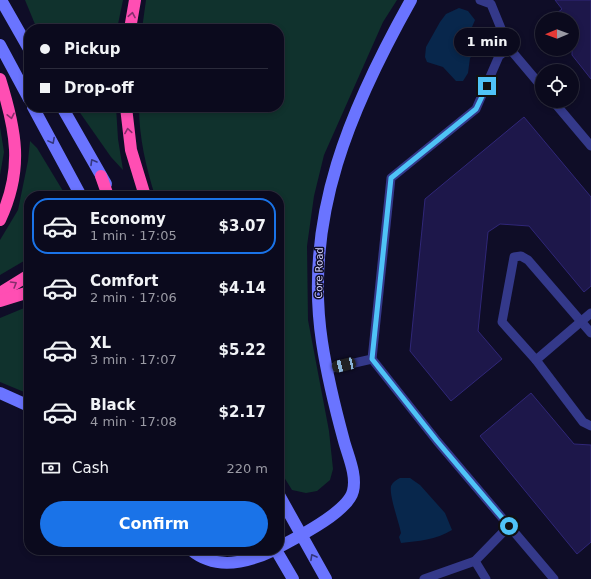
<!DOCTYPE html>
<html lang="en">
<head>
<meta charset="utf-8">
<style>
  :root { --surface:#0b0a1d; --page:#141326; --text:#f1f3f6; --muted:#9a9aa4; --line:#2b2b3b; --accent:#1a73e8 }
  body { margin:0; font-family:"DejaVu Sans",sans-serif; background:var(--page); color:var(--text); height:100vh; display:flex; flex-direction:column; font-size:15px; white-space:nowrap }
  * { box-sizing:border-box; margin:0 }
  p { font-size:13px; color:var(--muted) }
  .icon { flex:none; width:22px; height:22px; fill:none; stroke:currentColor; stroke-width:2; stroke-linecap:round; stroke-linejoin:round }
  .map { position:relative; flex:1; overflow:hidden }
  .panel { position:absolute; left:24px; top:191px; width:260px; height:364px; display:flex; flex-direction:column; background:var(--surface); border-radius:16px; box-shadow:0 2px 6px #0003,0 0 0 1px var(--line) }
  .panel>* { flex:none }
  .guide { position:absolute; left:24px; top:24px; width:260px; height:88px; border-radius:16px; box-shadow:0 2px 6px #0003,0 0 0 1px var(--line); display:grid; align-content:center; height:88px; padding:0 16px; background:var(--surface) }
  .needle { width:26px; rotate:269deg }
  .tools { position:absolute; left:535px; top:12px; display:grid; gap:8px }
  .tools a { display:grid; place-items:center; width:44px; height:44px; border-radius:50%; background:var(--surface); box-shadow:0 2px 6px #0003,0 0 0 1px var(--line); font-size:20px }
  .end { position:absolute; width:18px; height:18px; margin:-9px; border:5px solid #4fc3f7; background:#111; box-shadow:0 0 0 2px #111 }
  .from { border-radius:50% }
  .bubble { position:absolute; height:28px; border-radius:14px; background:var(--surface); box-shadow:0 2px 6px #0003,0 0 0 1px var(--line); font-size:13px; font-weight:800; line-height:28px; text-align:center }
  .car { position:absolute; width:12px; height:24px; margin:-12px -6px; border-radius:5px; box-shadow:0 0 3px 1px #0007; background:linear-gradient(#222 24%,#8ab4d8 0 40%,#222 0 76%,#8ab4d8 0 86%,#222 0) }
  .guide b { display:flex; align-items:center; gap:14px; height:38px; font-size:15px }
  .guide b+b { border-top:1px solid var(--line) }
  .guide i { width:10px; height:10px; background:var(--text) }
  ul { padding:7px 0 0; list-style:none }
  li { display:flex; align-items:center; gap:12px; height:56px; margin:0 8px 6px; padding:0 8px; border:2px solid transparent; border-radius:16px }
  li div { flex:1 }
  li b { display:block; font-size:15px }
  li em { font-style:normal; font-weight:800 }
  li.selected { border-color:var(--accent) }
  li>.icon { width:36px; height:36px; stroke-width:1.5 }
  .pay { display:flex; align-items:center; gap:10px; height:44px; padding:0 16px; font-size:15px }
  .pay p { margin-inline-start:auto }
  .primary-button { display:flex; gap:8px; margin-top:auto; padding:8px 16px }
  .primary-button a { flex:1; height:46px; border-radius:24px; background:var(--accent); color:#fff; font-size:16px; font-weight:800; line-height:46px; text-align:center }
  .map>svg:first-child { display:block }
  .green { fill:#10322d }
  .water { fill:#08274c }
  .building { fill:#1d174a; stroke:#302778 }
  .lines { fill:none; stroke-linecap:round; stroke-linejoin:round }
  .lane { stroke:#34398a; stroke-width:9 }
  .secondary { stroke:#6a74ff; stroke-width:12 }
  .highway { stroke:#ff4eb3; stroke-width:12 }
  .oneway { stroke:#872e6d }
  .oneway2 { stroke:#33367d }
  .route { stroke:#4fc3f7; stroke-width:5 }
  .labels { text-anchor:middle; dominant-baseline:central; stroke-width:3; stroke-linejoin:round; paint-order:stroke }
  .street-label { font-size:10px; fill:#d4d3ff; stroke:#0f0d27 }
</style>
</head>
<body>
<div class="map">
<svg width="591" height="579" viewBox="0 0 591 579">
  <rect width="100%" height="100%" fill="#0f0d27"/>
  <g class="green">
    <path d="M25 0H123L117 29H37Z"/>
    <path d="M146 0H397L383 22 324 155 314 196 307 246 308 320 329 431 333 469 330 480 317 491 306 493 292 490 279 469V196H155C146 167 139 137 139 107H279V29H142Z"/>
    <path d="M76 107H116L118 139 123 170 111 157Z"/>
    <path d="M0 127 4 152 0 175Z"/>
    <path d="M30 141 37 148 66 196H29V258L0 275V240L18 210 28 161Z"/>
    <path d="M29 306V394L0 382V318Z"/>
  </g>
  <g class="water">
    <path d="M459 8 468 11 475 20 472 27 479 44 478 51 470 58 468 73 463 81H456L443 67 427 62 425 57 426 47 440 22 446 14Z"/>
    <path d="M400 478H410L420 485 445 513 452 530C436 540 418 541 401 543L399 537 401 533C399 522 389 496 391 486 393 482 396 480 400 478Z"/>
  </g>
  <g class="building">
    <path d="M555 0H591V79L572 55V19H550L562 9Z"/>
    <path d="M524 117 591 197V286L584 292 529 226 500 224 488 232 478 331 502 359 451 401 410 351 425 199Z"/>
    <path d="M531 393 574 444 591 445V542L577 554 480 436Z"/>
  </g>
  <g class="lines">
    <g class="lane">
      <path d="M480 0 491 4 509 48 542 87"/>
      <path d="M509 48 499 56 476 109 391 178 372 359 437 441 554 579"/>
      <path d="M553 101 591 146"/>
      <path d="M591 333 528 260 521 256 514 257 502 322 536 360 583 422 591 426"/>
      <path d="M536 360 591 313"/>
      <path d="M328 369 372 359"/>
      <path d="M424 579 475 561"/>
      <path d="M486 579 475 561 509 526"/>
    </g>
    <g class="secondary">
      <path d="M1 0 29 49"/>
      <path d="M0 45 29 99"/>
      <path d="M33 107 81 196"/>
      <path d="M62 107 106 184"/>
      <path d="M0 393 29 406"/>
      <path d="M279 495 326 579"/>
      <path d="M279 547C298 537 348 512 353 491 357 475 348 456 344 441 335 408 327 375 322 342 303 217 351 107 411 0"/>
      <path d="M191 550C216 571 247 563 274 550"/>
      <path d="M276 550 293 579"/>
    </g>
    <g class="highway">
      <path d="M130 29 135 0"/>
      <path d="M0 79C16 130 24 169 0 220"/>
      <path d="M126 107 131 150 145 196"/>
      <path d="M101 176 108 196"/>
      <path d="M0 293 29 275"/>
      <path d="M0 301 29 292"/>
    </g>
  </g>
  <defs><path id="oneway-chevron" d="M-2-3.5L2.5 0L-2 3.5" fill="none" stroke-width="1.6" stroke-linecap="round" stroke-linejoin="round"/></defs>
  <g class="oneway">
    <use href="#oneway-chevron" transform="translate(132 15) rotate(-79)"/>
    <use href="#oneway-chevron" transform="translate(11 116) rotate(78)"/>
    <use href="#oneway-chevron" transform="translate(128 131) rotate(-99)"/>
    <use href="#oneway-chevron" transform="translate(14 284) rotate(-31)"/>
  </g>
  <g class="oneway2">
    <use href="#oneway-chevron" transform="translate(52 141) rotate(62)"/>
    <use href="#oneway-chevron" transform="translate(93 162) rotate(-120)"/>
    <use href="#oneway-chevron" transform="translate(313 557) rotate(-119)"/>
  </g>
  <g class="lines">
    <path class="route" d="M487 86 476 109 391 178 372 359 437 441 509 526"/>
  </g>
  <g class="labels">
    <g class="street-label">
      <text transform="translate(319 273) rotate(-89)">Core Road</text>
    </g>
  </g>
</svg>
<div class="tools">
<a><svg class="needle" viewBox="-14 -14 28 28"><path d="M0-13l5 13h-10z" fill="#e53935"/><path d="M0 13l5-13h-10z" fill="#9a9aa4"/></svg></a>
<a><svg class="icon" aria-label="locate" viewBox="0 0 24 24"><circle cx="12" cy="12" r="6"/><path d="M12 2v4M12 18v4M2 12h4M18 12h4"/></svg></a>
</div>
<i class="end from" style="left:509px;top:526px"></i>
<i class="end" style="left:487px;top:86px"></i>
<div class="bubble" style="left:454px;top:28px;width:66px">1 min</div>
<i class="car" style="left:344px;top:365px;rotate:257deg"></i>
<div class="guide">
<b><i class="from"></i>Pickup</b>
<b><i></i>Drop-off</b>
</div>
<section class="panel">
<ul>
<li class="selected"><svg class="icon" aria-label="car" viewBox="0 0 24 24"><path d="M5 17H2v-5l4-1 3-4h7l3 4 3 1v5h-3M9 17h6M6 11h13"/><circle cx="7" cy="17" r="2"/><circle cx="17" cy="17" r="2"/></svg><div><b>Economy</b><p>1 min · 17:05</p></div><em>$3.07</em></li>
<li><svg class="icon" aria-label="car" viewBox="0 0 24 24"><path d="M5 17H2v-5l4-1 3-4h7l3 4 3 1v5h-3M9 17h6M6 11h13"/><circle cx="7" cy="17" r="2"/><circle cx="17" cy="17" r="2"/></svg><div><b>Comfort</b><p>2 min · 17:06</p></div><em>$4.14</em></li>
<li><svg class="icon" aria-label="car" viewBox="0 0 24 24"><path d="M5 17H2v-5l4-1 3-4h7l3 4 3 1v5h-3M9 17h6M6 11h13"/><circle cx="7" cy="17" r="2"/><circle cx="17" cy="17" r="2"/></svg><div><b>XL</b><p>3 min · 17:07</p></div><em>$5.22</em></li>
<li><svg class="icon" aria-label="car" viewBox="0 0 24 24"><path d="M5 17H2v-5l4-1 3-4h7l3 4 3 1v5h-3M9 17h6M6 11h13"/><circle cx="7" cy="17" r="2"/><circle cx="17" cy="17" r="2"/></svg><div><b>Black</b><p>4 min · 17:08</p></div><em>$2.17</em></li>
</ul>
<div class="pay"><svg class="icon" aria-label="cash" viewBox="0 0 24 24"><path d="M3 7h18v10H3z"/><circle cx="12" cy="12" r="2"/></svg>Cash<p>220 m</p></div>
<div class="primary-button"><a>Confirm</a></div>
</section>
</div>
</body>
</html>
